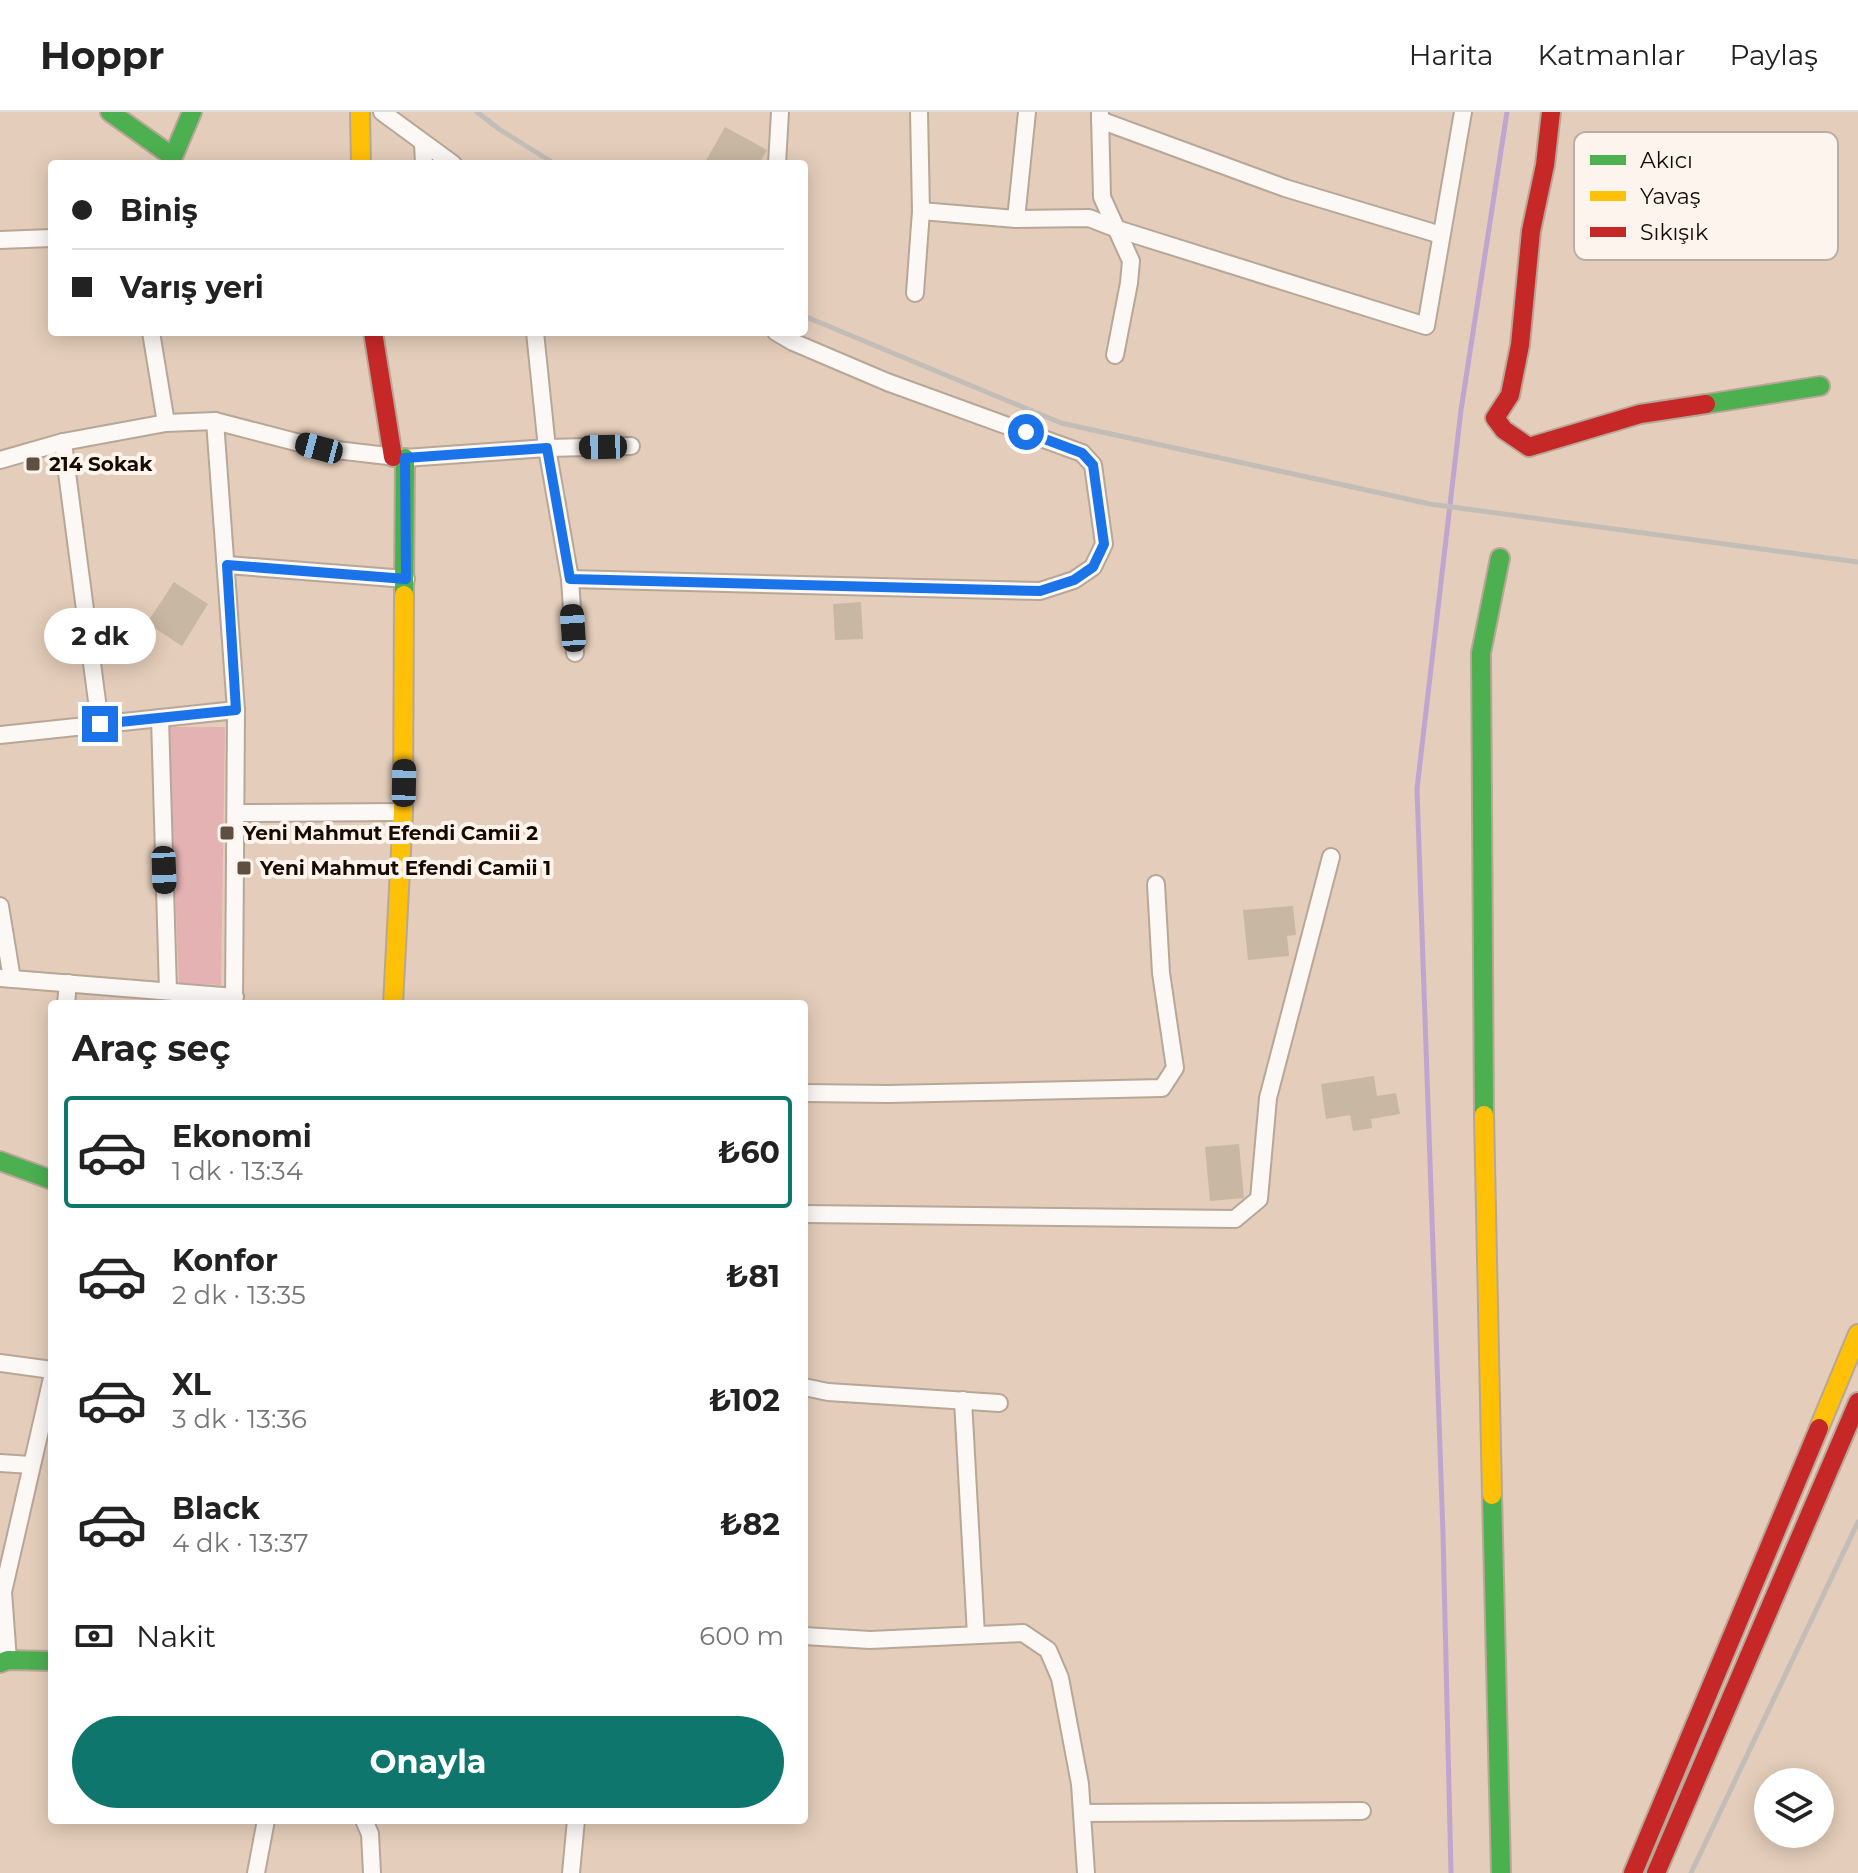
<!DOCTYPE html>
<html lang="tr">
<head>
<meta charset="utf-8">
<style>
  :root { --surface:#fff; --page:#f2f2f2; --text:#222; --muted:#767676; --line:#e0e0e0; --accent:#0f766e }
  body { margin:0; font-family:Montserrat,sans-serif; background:var(--page); color:var(--text); height:100vh; display:flex; flex-direction:column; font-size:30px; white-space:nowrap }
  * { box-sizing:border-box; margin:0 }
  p { font-size:26px; color:var(--muted) }
  .icon { flex:none; width:44px; height:44px; fill:none; stroke:currentColor; stroke-width:2; stroke-linecap:round; stroke-linejoin:round }
  .map { position:relative; flex:1; overflow:hidden }
  .panel { position:absolute; left:48px; top:888px; width:760px; height:824px; display:flex; flex-direction:column; background:var(--surface); border-radius:8px; box-shadow:0 4px 20px #0003 }
  .panel>* { flex:none }
  .hud { position:absolute; left:48px; top:48px; width:760px; height:176px; border-radius:8px; box-shadow:0 4px 20px #0003; display:grid; align-content:center; height:176px; padding:0 24px; background:var(--surface) }
  .controls { position:absolute; left:1754px; top:1656px; display:grid; gap:16px }
  .controls a { display:grid; place-items:center; width:80px; height:80px; border-radius:50%; background:var(--surface); box-shadow:0 4px 20px #0003; font-size:40px }
  .end { position:absolute; width:36px; height:36px; margin:-18px; border:10px solid #1a73e8; background:#fff; box-shadow:0 0 0 4px #fff }
  .from { border-radius:50% }
  .bubble { position:absolute; height:56px; border-radius:28px; background:var(--surface); box-shadow:0 4px 20px #0003; font-size:26px; font-weight:700; line-height:56px; text-align:center }
  .car { position:absolute; width:24px; height:48px; margin:-24px -12px; border-radius:10px; box-shadow:0 0 6px 2px #0007; background:linear-gradient(#222 24%,#8ab4d8 0 40%,#222 0 76%,#8ab4d8 0 86%,#222 0) }
  .hud b { display:flex; align-items:center; gap:28px; height:76px; font-size:30px }
  .hud b+b { border-top:2px solid var(--line) }
  .hud i { width:20px; height:20px; background:var(--text) }
  ul { padding:0; list-style:none }
  li { display:flex; align-items:center; gap:24px; height:112px; margin:0 16px 12px; padding:0 8px; border:4px solid transparent; border-radius:8px }
  li div { flex:1 }
  li b { display:block; font-size:30px }
  li em { font-style:normal; font-weight:700 }
  li.current { border-color:var(--accent) }
  li>.icon { width:72px; height:72px; stroke-width:1.5 }
  h2 { padding:0 24px; font-size:36px; line-height:96px }
  .pay { display:flex; align-items:center; gap:20px; height:88px; padding:0 24px; font-size:30px }
  .pay p { margin-inline-start:auto }
  .cta { display:flex; gap:16px; margin-top:auto; padding:16px 24px }
  .cta a { flex:1; height:92px; border-radius:48px; background:var(--accent); color:#fff; font-size:32px; font-weight:700; line-height:92px; text-align:center }
  header { display:flex; align-items:center; gap:48px; box-sizing:border-box; height:112px; padding:0 40px; background:var(--surface); border-bottom:2px solid var(--line) }
  header strong { font-size:38px }
  nav { display:flex; gap:44px; margin-inline-start:auto; font-size:28px }
  .map>svg:first-child { display:block }
  .green { fill:#e5b2b3 }
  .lines { fill:none; stroke-linecap:round; stroke-linejoin:round }
  .stream { stroke:#c0a6ce; stroke-width:5 }
  .building { fill:#c8b7a2 }
  .street-casing { stroke:#b8a697; stroke-width:20 }
  .fast-casing { stroke:#b8a697; stroke-width:22 }
  .slow-casing { stroke:#b8a697; stroke-width:22 }
  .jam-casing { stroke:#b8a697; stroke-width:22 }
  .street { stroke:#fbf8f5; stroke-width:16 }
  .fast { stroke:#4caf50; stroke-width:18 }
  .slow { stroke:#ffc107; stroke-width:18 }
  .jam { stroke:#c62828; stroke-width:18 }
  .rail { stroke:#c3bdb7; stroke-width:5 }
  .route { stroke:#1a73e8; stroke-width:10 }
  .poi-dot { fill:#5f4e42; stroke:#fdf5ed; stroke-width:3 }
  .labels { text-anchor:middle; dominant-baseline:central; stroke-width:8; stroke-linejoin:round; paint-order:stroke }
  .poi-label { font-size:20px; font-weight:bold; fill:#180a01; stroke:#fdf5ed; text-anchor:start }
  .key { fill:#fdf5ed; stroke:#b8aea6; stroke-width:2 }
  .key-label { font-size:22px; fill:#180a01 }
</style>
</head>
<body>
<header>
<strong>Hoppr</strong>
<nav><a>Harita</a><a>Katmanlar</a><a>Paylaş</a></nav>
</header>
<div class="map">
<svg width="1858" height="1761" viewBox="0 0 1858 1761">
  <rect width="100%" height="100%" fill="#e4cdba"/>
  <path class="green" d="M168 615H225L221 873 179 871Z"/>
  <g class="lines">
    <path class="stream" d="M1451 1761 1443 1422 1417 677 1461 298 1507 0"/>
  </g>
  <g class="building">
    <path d="M725 15 767 38 759 52H704Z"/>
    <path d="M174 470 208 492 182 534 147 511Z"/>
    <path d="M861 490 863 527 835 528 833 492Z"/>
    <path d="M1293 794 1296 823 1287 824 1289 844 1248 848 1243 798Z"/>
    <path d="M1374 964 1377 984 1396 981 1400 1002 1371 1007 1372 1016 1353 1019 1350 1003 1326 1007 1321 972Z"/>
    <path d="M1239 1032 1244 1086 1210 1089 1205 1035Z"/>
  </g>
  <g class="lines">
    <g class="street-casing">
      <g id="street">
        <path d="M382 0 453 52"/>
        <path d="M1100 2 1102 85 1131 149 1129 171 1115 243"/>
        <path d="M1100 8 1285 76 1441 123"/>
        <path d="M423 31 424 52"/>
        <path d="M777 52 780 0"/>
        <path d="M921 99 1016 107 1089 106 1117 117 1426 214 1463 0"/>
        <path d="M1016 107 1027 0"/>
        <path d="M0 128 52 126"/>
        <path d="M915 181 921 99 919 0"/>
        <path d="M151 220 166 311"/>
        <path d="M535 220 547 336 570 467 575 541"/>
        <path d="M215 309 236 598 234 892"/>
        <path d="M63 330 100 612"/>
        <path d="M0 348 63 330 166 311 215 309 319 336 405 346 547 336 631 334"/>
        <path d="M227 453 406 467"/>
        <path d="M570 467 1040 479 1074 468 1093 455 1104 432 1093 353 1082 341 887 270 793 230 776 220"/>
        <path d="M160 606 168 879"/>
        <path d="M0 623 236 598"/>
        <path d="M237 701 403 700"/>
        <path d="M0 794 12 867"/>
        <path d="M0 866 235 885"/>
        <path d="M66 892 68 871"/>
        <path d="M804 981 888 982 1162 976 1175 956 1161 861 1156 772"/>
        <path d="M804 1102 1235 1107 1259 1087 1268 986 1331 745"/>
        <path d="M0 1251 52 1258"/>
        <path d="M804 1275 828 1280 999 1291"/>
        <path d="M963 1288 976 1523"/>
        <path d="M0 1351 31 1353"/>
        <path d="M804 1524 870 1528 1023 1521 1048 1538 1060 1566 1080 1672 1086 1761"/>
        <path d="M8 1548 3 1480 52 1266"/>
        <path d="M1082 1701 1362 1699"/>
        <path d="M364 1708 370 1722 372 1761"/>
        <path d="M256 1761 266 1708"/>
        <path d="M571 1761 576 1708"/>
      </g>
    </g>
    <g class="fast-casing">
      <g id="fast">
        <path d="M110 0 173 45 192 0"/>
        <path d="M1706 292 1820 274"/>
        <path d="M404 483 405 346"/>
        <path d="M1484 1003 1481 541 1500 446"/>
        <path d="M0 1049 52 1068"/>
        <path d="M1492 1383 1501 1761"/>
        <path d="M0 1551 8 1548 52 1549"/>
      </g>
    </g>
    <g class="slow-casing">
      <g id="slow">
        <path d="M360 0 361 52"/>
        <path d="M393 892 403 700 404 483"/>
        <path d="M1484 1003 1492 1383"/>
        <path d="M1819 1316 1858 1222"/>
      </g>
    </g>
    <g class="jam-casing">
      <g id="jam">
        <path d="M1551 0 1545 53 1531 119 1520 233 1510 283 1495 306 1504 318 1529 335 1640 302 1706 292"/>
        <path d="M373 220 393 345"/>
        <path d="M1633 1761 1819 1316"/>
        <path d="M1656 1761 1858 1290"/>
      </g>
    </g>
    <use href="#street" class="street"/>
    <use href="#fast" class="fast"/>
    <use href="#slow" class="slow"/>
    <use href="#jam" class="jam"/>
    <g class="rail">
      <path d="M477 0 499 17 555 52"/>
      <path d="M804 204 1061 311 1430 392 1858 450"/>
      <path d="M1691 1761 1858 1410"/>
    </g>
  </g>
  <g class="lines">
    <path class="route" d="M100 612 236 598 227 453 406 467 405 346 547 336 570 467 1040 479 1074 468 1093 455 1104 432 1093 353 1082 341 1026 320"/>
  </g>
  <g class="poi-dot">
    <rect x="25" y="344" width="16" height="16" rx="4"/>
    <rect x="219" y="713" width="16" height="16" rx="4"/>
    <rect x="236" y="748" width="16" height="16" rx="4"/>
  </g>
  <g class="labels">
    <g class="poi-label">
      <text x="49" y="352">214 Sokak</text>
      <text x="243" y="721">Yeni Mahmut Efendi Camii 2</text>
      <text x="260" y="756">Yeni Mahmut Efendi Camii 1</text>
    </g>
  </g>
  <rect x="1574" y="20" width="264" height="128" rx="12" class="key"/>
  <rect x="1590" y="43" width="36" height="10" fill="#4caf50"/>
  <rect x="1590" y="79" width="36" height="10" fill="#ffc107"/>
  <rect x="1590" y="115" width="36" height="10" fill="#c62828"/>
  <g class="key-label">
    <text x="1640" y="56">Akıcı</text>
    <text x="1640" y="92">Yavaş</text>
    <text x="1640" y="128">Sıkışık</text>
  </g>
</svg>
<div class="controls">
<a><svg class="icon" aria-label="layers" viewBox="0 0 24 24"><path d="M12 4l9 5-9 5-9-5zM3 14l9 5 9-5"/></svg></a>
</div>
<i class="end from" style="left:1026px;top:320px"></i>
<i class="end" style="left:100px;top:612px"></i>
<div class="bubble" style="left:44px;top:496px;width:112px">2 dk</div>
<i class="car" style="left:603px;top:335px;rotate:269deg"></i>
<i class="car" style="left:319px;top:336px;rotate:285deg"></i>
<i class="car" style="left:573px;top:516px;rotate:356deg"></i>
<i class="car" style="left:404px;top:671px;rotate:1deg"></i>
<i class="car" style="left:164px;top:758px;rotate:178deg"></i>
<div class="hud">
<b><i class="from"></i>Biniş</b>
<b><i></i>Varış yeri</b>
</div>
<section class="panel">
<h2>Araç seç</h2>
<ul>
<li class="current"><svg class="icon" aria-label="car" viewBox="0 0 24 24"><path d="M5 17H2v-5l4-1 3-4h7l3 4 3 1v5h-3M9 17h6M6 11h13"/><circle cx="7" cy="17" r="2"/><circle cx="17" cy="17" r="2"/></svg><div><b>Ekonomi</b><p>1 dk · 13:34</p></div><em>₺60</em></li>
<li><svg class="icon" aria-label="car" viewBox="0 0 24 24"><path d="M5 17H2v-5l4-1 3-4h7l3 4 3 1v5h-3M9 17h6M6 11h13"/><circle cx="7" cy="17" r="2"/><circle cx="17" cy="17" r="2"/></svg><div><b>Konfor</b><p>2 dk · 13:35</p></div><em>₺81</em></li>
<li><svg class="icon" aria-label="car" viewBox="0 0 24 24"><path d="M5 17H2v-5l4-1 3-4h7l3 4 3 1v5h-3M9 17h6M6 11h13"/><circle cx="7" cy="17" r="2"/><circle cx="17" cy="17" r="2"/></svg><div><b>XL</b><p>3 dk · 13:36</p></div><em>₺102</em></li>
<li><svg class="icon" aria-label="car" viewBox="0 0 24 24"><path d="M5 17H2v-5l4-1 3-4h7l3 4 3 1v5h-3M9 17h6M6 11h13"/><circle cx="7" cy="17" r="2"/><circle cx="17" cy="17" r="2"/></svg><div><b>Black</b><p>4 dk · 13:37</p></div><em>₺82</em></li>
</ul>
<div class="pay"><svg class="icon" aria-label="cash" viewBox="0 0 24 24"><path d="M3 7h18v10H3z"/><circle cx="12" cy="12" r="2"/></svg>Nakit<p>600 m</p></div>
<div class="cta"><a>Onayla</a></div>
</section>
</div>
</body>
</html>
